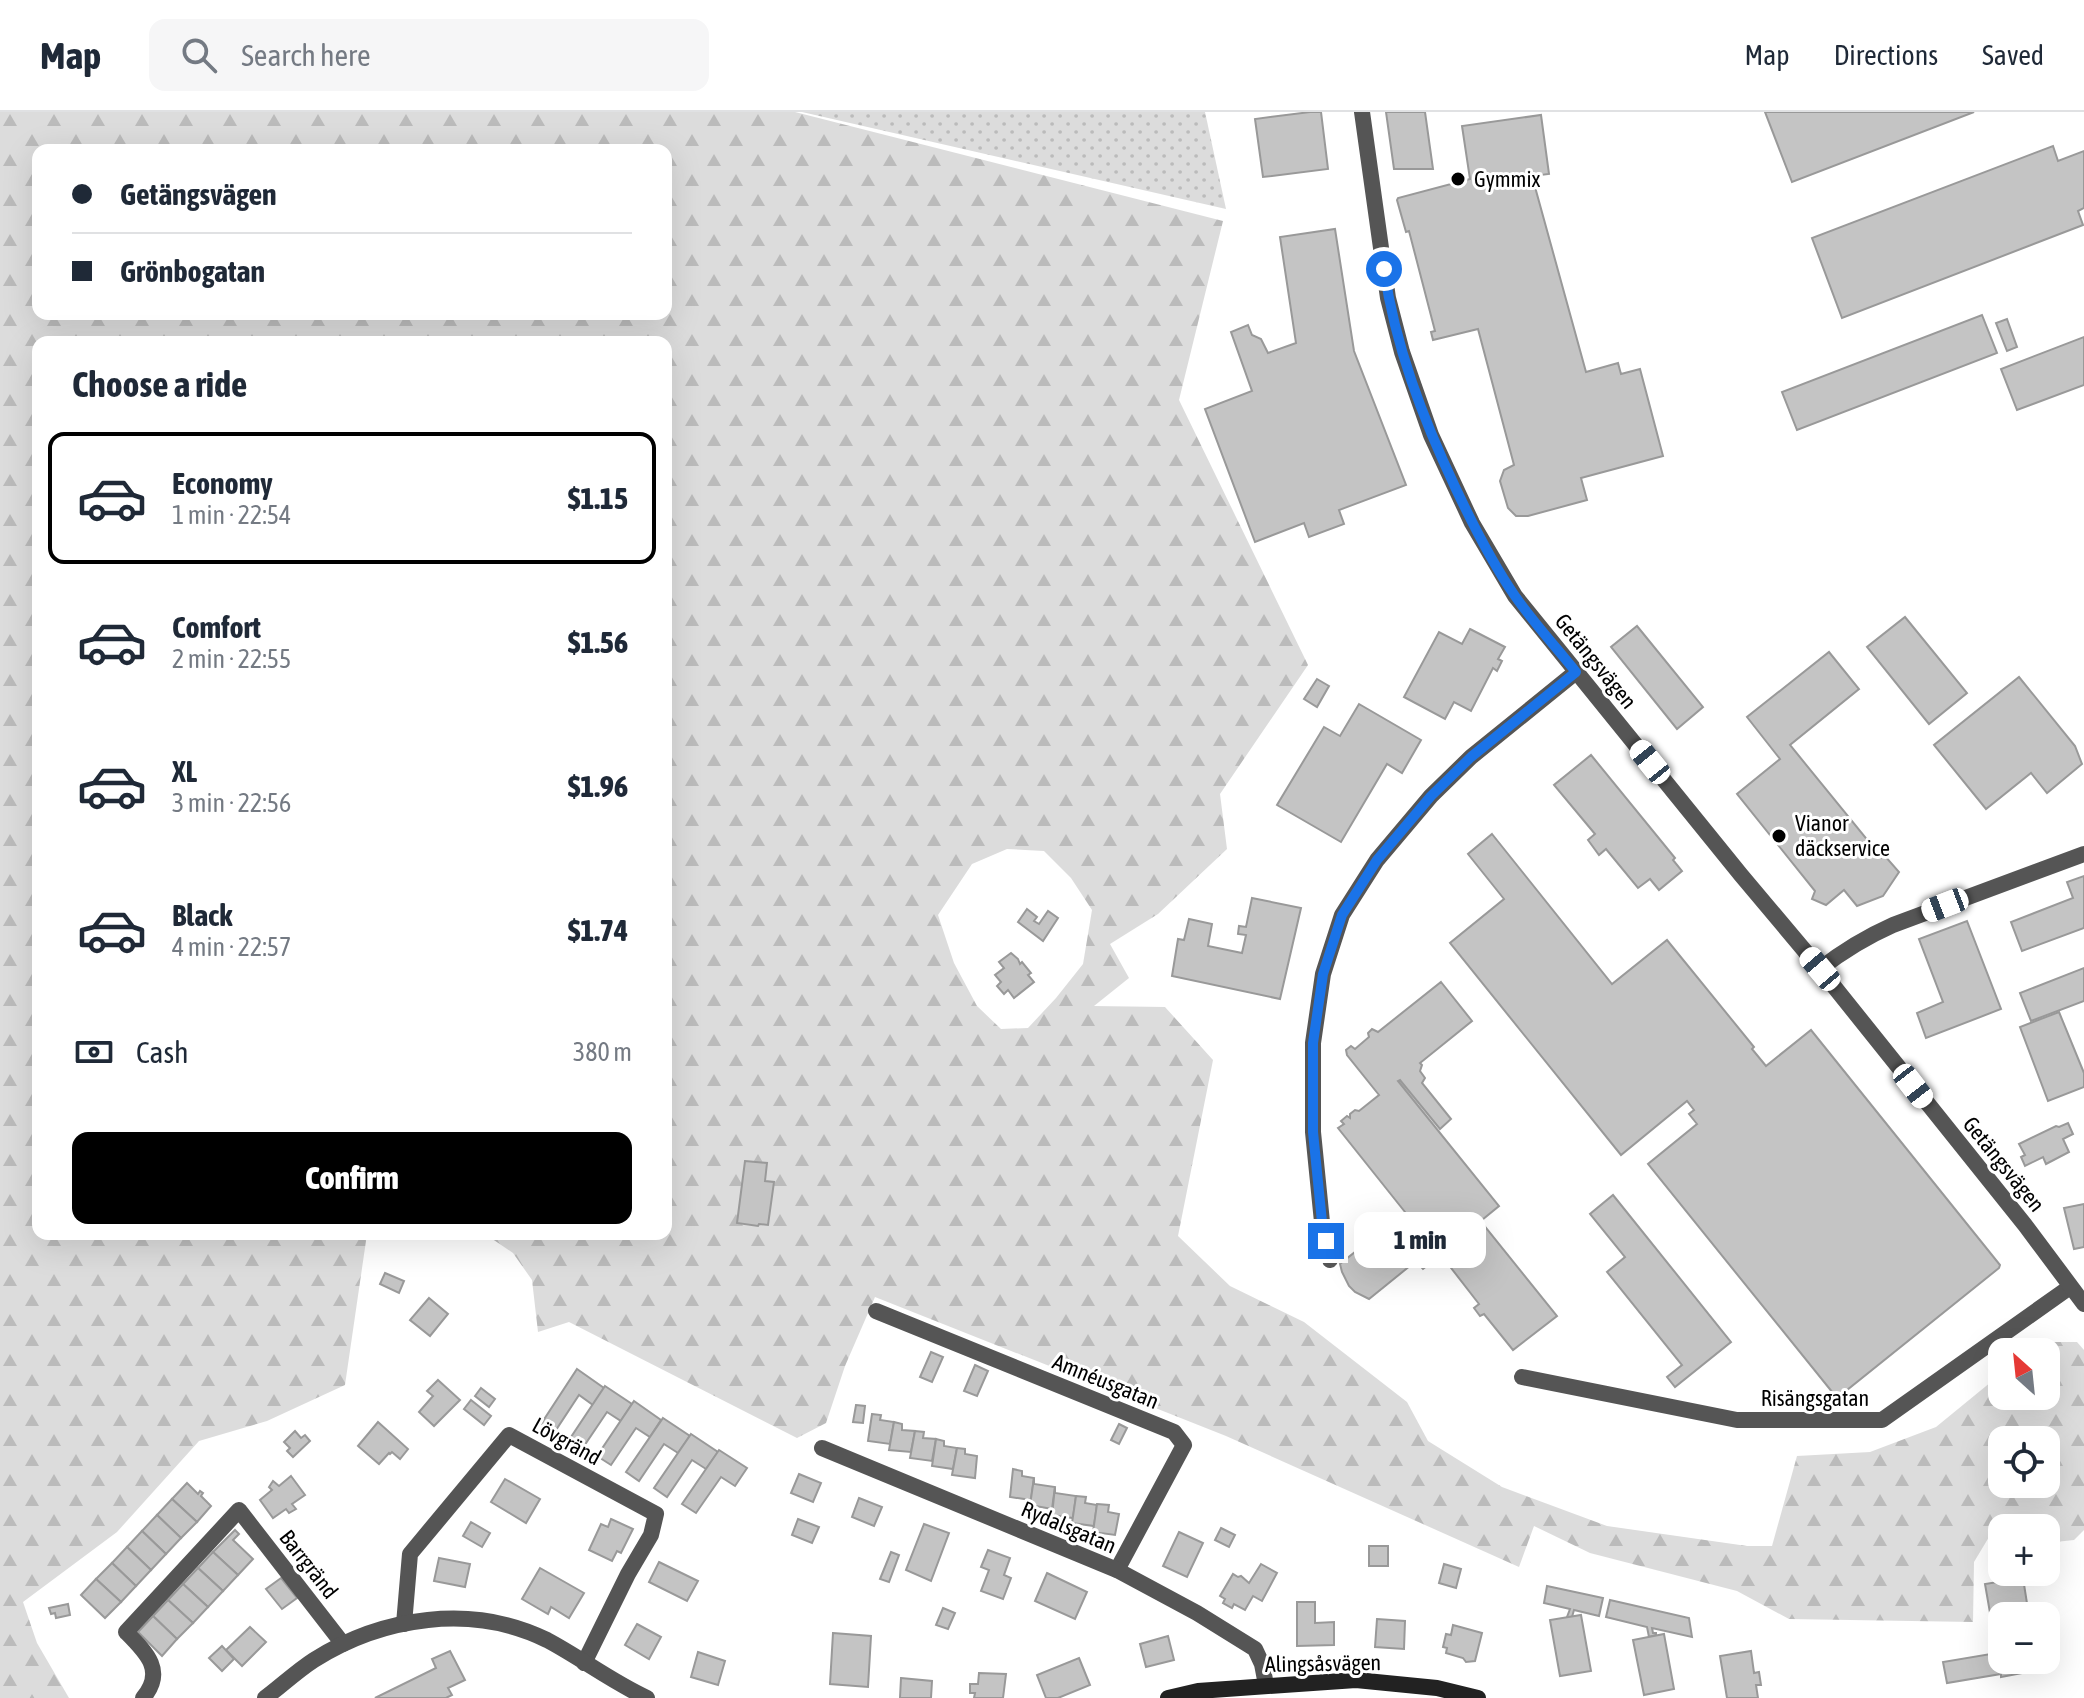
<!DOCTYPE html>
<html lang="en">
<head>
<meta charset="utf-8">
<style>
  :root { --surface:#fff; --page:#f6f6f7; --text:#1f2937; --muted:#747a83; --line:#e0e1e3; --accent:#000 }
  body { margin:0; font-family:"Asap Condensed",sans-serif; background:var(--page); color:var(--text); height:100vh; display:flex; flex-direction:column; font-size:30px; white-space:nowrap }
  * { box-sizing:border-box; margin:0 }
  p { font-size:26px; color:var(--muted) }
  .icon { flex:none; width:44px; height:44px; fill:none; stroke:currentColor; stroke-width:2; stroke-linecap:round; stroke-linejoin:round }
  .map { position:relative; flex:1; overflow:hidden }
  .panel { position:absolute; left:32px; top:224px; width:640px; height:904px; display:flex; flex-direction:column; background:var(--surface); border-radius:16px; box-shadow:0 8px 32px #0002 }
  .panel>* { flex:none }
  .hud { position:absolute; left:32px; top:32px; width:640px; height:176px; border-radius:16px; box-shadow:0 8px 32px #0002; display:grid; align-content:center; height:176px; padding:0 40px; background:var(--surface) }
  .needle { width:52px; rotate:333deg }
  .fabs { position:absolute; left:1988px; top:1226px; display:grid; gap:16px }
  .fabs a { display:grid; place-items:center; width:72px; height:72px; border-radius:16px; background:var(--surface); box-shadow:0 8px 32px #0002; font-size:40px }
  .end { position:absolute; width:36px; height:36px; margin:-18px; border:10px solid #1a73e8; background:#fff; box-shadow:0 0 0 4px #fff }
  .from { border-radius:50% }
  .bubble { position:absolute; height:56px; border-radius:16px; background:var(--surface); box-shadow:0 8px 32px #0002; font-size:26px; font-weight:800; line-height:56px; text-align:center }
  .car { position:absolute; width:24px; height:48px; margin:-24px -12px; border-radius:10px; box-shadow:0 0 6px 2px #0007; background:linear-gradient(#fff 24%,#345 0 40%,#fff 0 76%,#345 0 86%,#fff 0) }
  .hud b { display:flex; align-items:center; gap:28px; height:76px; font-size:30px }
  .hud b+b { border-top:2px solid var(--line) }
  .hud i { width:20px; height:20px; background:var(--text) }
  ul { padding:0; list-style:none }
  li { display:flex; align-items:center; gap:24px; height:132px; margin:0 16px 12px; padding:0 24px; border:4px solid transparent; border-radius:16px }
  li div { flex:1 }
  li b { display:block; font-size:30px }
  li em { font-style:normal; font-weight:800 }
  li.selected { border-color:var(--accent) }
  li>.icon { width:72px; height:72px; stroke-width:1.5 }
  h2 { padding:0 40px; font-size:36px; line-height:96px }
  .pay { display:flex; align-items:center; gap:20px; height:88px; padding:0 40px; font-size:30px }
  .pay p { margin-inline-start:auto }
  .primary-button { display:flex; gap:16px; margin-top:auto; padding:16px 40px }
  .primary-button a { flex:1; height:92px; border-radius:16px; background:var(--accent); color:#fff; font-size:32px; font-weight:800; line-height:92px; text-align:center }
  header { display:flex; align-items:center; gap:48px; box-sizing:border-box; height:112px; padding:0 40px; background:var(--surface); border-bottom:2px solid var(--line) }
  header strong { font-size:38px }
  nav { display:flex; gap:44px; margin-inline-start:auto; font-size:28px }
  .search { width:560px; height:72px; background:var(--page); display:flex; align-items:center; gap:20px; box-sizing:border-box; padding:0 28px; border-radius:16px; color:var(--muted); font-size:30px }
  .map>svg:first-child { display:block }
  .grass { fill:url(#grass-dots) }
  .forest { fill:url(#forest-firs); fill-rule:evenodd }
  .building { fill:#c4c4c4; stroke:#999; stroke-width:2 }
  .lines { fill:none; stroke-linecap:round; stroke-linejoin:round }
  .minor { stroke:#555; stroke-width:16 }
  .tertiary { stroke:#555; stroke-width:16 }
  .secondary { stroke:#222; stroke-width:16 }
  .route { stroke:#1a73e8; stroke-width:10 }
  .poi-dot { fill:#000; stroke:#fff; stroke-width:3 }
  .labels { text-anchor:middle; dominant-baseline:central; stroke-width:6; stroke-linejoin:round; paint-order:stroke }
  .poi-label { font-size:22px; fill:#000; stroke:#fff; text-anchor:start }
  .street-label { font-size:22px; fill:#000; stroke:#fff }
</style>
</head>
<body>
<header>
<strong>Map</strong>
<div class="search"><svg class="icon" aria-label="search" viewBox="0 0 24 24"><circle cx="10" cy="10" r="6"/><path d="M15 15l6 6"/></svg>Search here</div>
<nav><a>Map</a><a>Directions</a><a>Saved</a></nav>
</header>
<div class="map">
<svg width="2084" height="1586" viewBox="0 0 2084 1586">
  <defs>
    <pattern id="grass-dots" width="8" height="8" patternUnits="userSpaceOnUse" patternTransform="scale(2)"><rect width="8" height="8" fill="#dcdcdc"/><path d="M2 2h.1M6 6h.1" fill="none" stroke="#bbb" stroke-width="1.8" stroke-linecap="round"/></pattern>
    <pattern id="forest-firs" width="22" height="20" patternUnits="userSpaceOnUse" patternTransform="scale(2)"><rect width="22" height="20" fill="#dcdcdc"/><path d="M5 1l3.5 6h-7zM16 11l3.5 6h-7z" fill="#bbb"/></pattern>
  </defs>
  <rect width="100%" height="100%" fill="#fff"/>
  <path class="grass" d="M802 0H1205L1226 97Z"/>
  <path class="forest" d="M0 0H795L1223 109 1179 288 1308 553 1220 682 1227 737 1158 802 1110 832 1129 866 1094 894 1165 895 1213 948 1178 1124 1230 1174 1304 1210 1407 1290 1428 1329 1502 1375 1607 1414 1747 1434H1772L1797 1344 1870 1340 1936 1315 2002 1261V1284H2046V1240H2028L2040 1230H2077L2084 1238V1418L2074 1428 2046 1431V1416H2002V1423L1992 1420 1974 1450 1973 1510 1789 1507 1737 1479 1590 1441 1534 1414 1519 1455 1226 1324 875 1185 845 1254 826 1311 797 1326 569 1210 538 1220 532 1168 513 1141 485 1122H666V230H38V1122H367L345 1273 267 1309 199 1329 117 1420 23 1490 37 1531 69 1586H0ZM38 38H666V202H38ZM1007 737 1044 739 1071 766 1092 798 1083 852 1056 886 1028 916 1001 917 977 894 954 851 938 803 972 752ZM2002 1328H2046V1372H2002Z"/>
  <g class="building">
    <path d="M1310 0H1321L1328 57 1263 65 1255 7Z"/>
    <path d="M1386 0H1425L1433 57H1394Z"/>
    <path d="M1765 0H1974L1792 70Z"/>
    <path d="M1541 3 1549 62 1532 64 1586 260 1618 251 1621 262 1640 257 1663 344 1581 366 1587 388 1528 404H1516L1508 396 1500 369 1504 358 1514 353 1478 217 1433 228 1431 220 1435 219 1409 119 1406 120 1397 88 1398 86 1470 67 1462 14Z"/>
    <path d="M2053 34 2058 49 2084 39V96L2078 99 2083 113 1842 206 1812 126Z"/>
    <path d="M1335 117 1354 239 1406 373 1339 398 1344 412 1309 425 1304 411 1255 430 1205 297 1252 279 1231 220 1248 213 1252 223 1261 227 1268 241 1296 231 1280 125Z"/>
    <path d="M1982 203 1997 241 1797 318 1782 280Z"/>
    <path d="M2007 207 2017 235 2007 239 1996 211Z"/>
    <path d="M2084 225V273L2017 298 2001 257Z"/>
    <path d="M1905 505 1967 581 1929 612 1867 535Z"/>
    <path d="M1637 514 1703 595 1677 617 1611 535Z"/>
    <path d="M1470 517 1505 535 1498 547 1502 549 1497 559 1493 556 1471 599 1454 590 1445 607 1404 585 1439 520 1462 532Z"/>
    <path d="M1829 540 1859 577 1790 633 1882 746 1885 744 1899 760 1883 784 1857 794 1844 778 1826 793 1812 787 1815 779 1737 682 1780 647 1747 605Z"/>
    <path d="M2019 565 2075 634 2082 652 2047 681 2031 661 1986 697 1934 633Z"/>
    <path d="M1317 567 1329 574 1317 595 1304 587Z"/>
    <path d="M1359 592 1421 628 1402 661 1387 652 1341 730 1277 693 1324 615 1340 624Z"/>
    <path d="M1591 643 1675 746 1673 748 1682 759 1659 778 1650 767 1638 776 1606 737 1599 743 1588 728 1595 722 1554 673Z"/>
    <path d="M1492 722 1612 872 1667 828 1754 935 1752 937 1766 954 1811 918 2000 1153 1999 1156 1837 1286 1648 1052 1697 1012 1689 1002 1694 998 1687 989 1621 1043 1450 831 1504 787 1468 742Z"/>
    <path d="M2084 764V816L2022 839 2011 810 2073 786 2067 770Z"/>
    <path d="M1252 786 1301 796 1280 887 1172 864 1178 827 1184 828 1189 807 1212 812 1208 834 1242 841 1246 823 1238 822 1239 814 1246 815Z"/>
    <path d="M1027 797 1037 805 1034 809 1039 812 1048 799 1058 806 1043 829 1018 810Z"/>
    <path d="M1967 809 2001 897 1926 926 1917 901 1943 890 1919 827Z"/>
    <path d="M1011 841 1018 847 1020 852 1022 850 1031 861 1028 863 1034 870 1014 886 1008 878 1004 882 997 874 1001 870 995 863 1004 856 999 850Z"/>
    <path d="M2084 856V889L2031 909 2020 881Z"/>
    <path d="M1441 870 1472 909 1420 951 1422 953 1420 959 1425 966 1422 971 1451 1007 1440 1017 1400 968 1398 969 1499 1094 1482 1108V1111L1557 1204 1513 1238 1484 1202 1480 1204 1474 1196 1479 1192 1441 1143 1423 1157 1416 1149 1369 1187 1355 1180 1349 1174 1342 1160 1340 1152 1405 1100 1338 1016 1344 1012 1341 1009 1347 1004 1350 1006V1002L1355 998 1359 999 1379 983 1347 943 1346 938 1351 934 1355 937 1369 925 1368 921 1372 917 1378 920Z"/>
    <path d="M2059 900 2084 961V975L2048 989 2020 915Z"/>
    <path d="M2068 1011 2073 1022 2063 1027 2069 1040 2046 1052 2043 1045 2025 1054 2021 1045 2025 1043 2019 1032 2056 1014 2059 1015Z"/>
    <path d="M745 1049 767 1051 765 1069 774 1070 768 1113 759 1112 758 1114 737 1111Z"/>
    <path d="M1613 1083 1731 1230 1675 1275 1667 1265 1682 1253 1607 1160 1625 1145 1590 1102Z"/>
    <path d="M2084 1092V1135L2074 1137 2064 1096Z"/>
    <path d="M385 1161 404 1169 399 1181 380 1172Z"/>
    <path d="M429 1186 448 1202 430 1224 410 1208Z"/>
    <path d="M931 1240 943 1245 932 1270 920 1265Z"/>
    <path d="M975 1253 988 1259 977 1284 964 1279Z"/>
    <path d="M577 1257 604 1276 593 1293 579 1283 554 1321 541 1312Z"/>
    <path d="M438 1268 460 1288 434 1314 419 1300 433 1284 427 1279Z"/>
    <path d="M605 1274 632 1292 621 1309 607 1300 582 1337 569 1328Z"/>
    <path d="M481 1276 495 1287 489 1295 475 1284Z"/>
    <path d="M471 1288 491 1304 484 1313 464 1297Z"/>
    <path d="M634 1289 661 1308 650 1325 636 1316 611 1353 597 1344Z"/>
    <path d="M856 1293 865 1294 863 1311 853 1310Z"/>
    <path d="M872 1302 881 1303 880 1308 894 1310 890 1332 868 1329Z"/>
    <path d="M663 1306 690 1324 678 1341 664 1332 639 1369 626 1360Z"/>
    <path d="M378 1310 408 1337 400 1347 392 1340 390 1342 389 1341 379 1352 358 1334Z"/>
    <path d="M894 1310 902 1312V1318L915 1319 911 1340 889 1338Z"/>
    <path d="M1119 1312 1127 1316 1119 1332 1111 1328Z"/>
    <path d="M295 1319 301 1326 305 1323 310 1329 293 1345 287 1339 290 1336 284 1330Z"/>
    <path d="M915 1319 924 1320 923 1326 936 1327 932 1349 910 1346Z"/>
    <path d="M691 1322 718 1340 706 1357 692 1348 667 1385 654 1376Z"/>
    <path d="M936 1327 944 1329V1334L957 1336 953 1357 932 1354Z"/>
    <path d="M957 1336 965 1337V1342L977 1344 975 1366 952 1363Z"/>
    <path d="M719 1338 747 1356 735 1374 721 1365 696 1401 682 1392Z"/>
    <path d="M1013 1357 1022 1359V1364L1034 1366 1031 1388 1010 1385Z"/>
    <path d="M799 1362 821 1371 813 1390 791 1381Z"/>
    <path d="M291 1364 305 1383 292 1392 296 1397 289 1401 286 1397 273 1406 260 1388 272 1378 269 1375 273 1369 279 1374Z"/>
    <path d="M1034 1366V1372L1055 1375 1052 1397 1030 1393Z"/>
    <path d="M505 1367 540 1387 526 1411 491 1390Z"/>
    <path d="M187 1371 198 1382 200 1379 203 1381 201 1384 211 1394 197 1410 172 1387Z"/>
    <path d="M1055 1375V1381L1076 1384 1073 1406 1052 1403Z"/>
    <path d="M1076 1384 1086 1385 1085 1391 1097 1393 1094 1414 1072 1411Z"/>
    <path d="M859 1386 882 1395 874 1414 852 1405Z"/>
    <path d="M172 1387 197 1410 181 1426 157 1403Z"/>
    <path d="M1097 1392 1109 1393 1108 1400 1119 1402 1115 1423 1093 1420Z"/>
    <path d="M157 1403 181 1426 166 1442 142 1419Z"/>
    <path d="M611 1407 633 1417 621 1441 617 1439 612 1449 589 1438 601 1412 608 1415Z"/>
    <path d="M798 1407 819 1415 812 1431 792 1423Z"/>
    <path d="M471 1410 490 1421 482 1435 463 1424Z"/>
    <path d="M924 1412 949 1421 931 1469 906 1458Z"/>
    <path d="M1221 1416 1235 1423 1229 1435 1215 1428Z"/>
    <path d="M235 1418 239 1422 233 1428 253 1447 238 1463 213 1440Z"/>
    <path d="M142 1419 166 1442 151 1458 127 1435Z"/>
    <path d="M1179 1420 1203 1431 1187 1465 1163 1454Z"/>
    <rect x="1369" y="1434" width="19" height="20"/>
    <path d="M127 1435 151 1458 136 1474 112 1451Z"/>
    <path d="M988 1438 1010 1446 1004 1463 1011 1466 1003 1487 981 1479 989 1458 981 1455Z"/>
    <path d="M213 1440 238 1463 223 1479 198 1456Z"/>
    <path d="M891 1440 899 1443 889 1470 880 1467Z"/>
    <path d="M439 1446 470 1452 465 1475 434 1469Z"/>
    <path d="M659 1450 698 1469 687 1489 649 1470Z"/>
    <path d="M112 1451 136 1474 121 1490 96 1467Z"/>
    <path d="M1261 1452 1277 1461 1262 1489 1253 1484 1245 1498 1234 1492 1232 1496 1223 1491 1225 1487 1220 1484 1233 1462 1238 1465 1241 1464 1249 1471Z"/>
    <path d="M1444 1452 1461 1457 1456 1476 1439 1471Z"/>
    <path d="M198 1456 223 1479 208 1495 183 1472Z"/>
    <path d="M540 1456 584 1481 569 1506 551 1495 548 1502 522 1487Z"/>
    <path d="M1047 1461 1087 1480 1075 1507 1035 1489Z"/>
    <path d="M281 1466 297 1486 282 1497 266 1477Z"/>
    <path d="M2023 1466 2029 1504H2002V1548H2037L2038 1558 2001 1565V1562L1947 1571 1943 1550 1997 1541 1985 1472Z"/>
    <path d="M96 1467 121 1490 105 1506 81 1483Z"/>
    <path d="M183 1472 208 1495 193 1511 168 1488Z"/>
    <path d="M1547 1474 1603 1486 1599 1504 1574 1498 1572 1505H1567L1570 1497 1544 1491Z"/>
    <path d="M168 1488 193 1511 177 1527 153 1504Z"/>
    <path d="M1610 1488 1689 1506 1692 1525 1652 1516 1653 1521H1656V1523L1649 1525 1647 1515 1606 1505Z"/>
    <path d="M1297 1490H1315V1511L1334 1510V1533L1297 1534Z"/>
    <path d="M68 1492 70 1503 56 1506 55 1501 51 1502 49 1496Z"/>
    <path d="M943 1496 955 1501 948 1517 936 1513Z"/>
    <path d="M1581 1503 1591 1559 1560 1564 1550 1508Z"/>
    <path d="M153 1504 177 1527 162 1544 138 1520Z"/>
    <path d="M1377 1507 1405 1509 1404 1537 1375 1535Z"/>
    <path d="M637 1512 661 1525 649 1547 625 1533Z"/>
    <path d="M1453 1513 1482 1521 1475 1549 1466 1550 1463 1546 1446 1541 1447 1536 1443 1535 1446 1522 1451 1523Z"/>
    <path d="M250 1515 266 1530 242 1554 226 1538Z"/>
    <path d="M833 1521 871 1524 868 1575 830 1572Z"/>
    <path d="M1664 1522 1674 1577 1644 1583 1633 1528Z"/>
    <path d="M1168 1524 1174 1548 1146 1555 1140 1532Z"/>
    <path d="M222 1534 234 1547 222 1559 209 1546Z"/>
    <path d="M450 1539 465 1568 448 1576 452 1583 446 1586H375L436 1556 432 1547Z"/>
    <path d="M1751 1539 1754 1561 1759 1560 1761 1573H1756L1758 1586H1727L1720 1544Z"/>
    <path d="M698 1540 725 1549 718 1573 691 1565Z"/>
    <path d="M1079 1546 1090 1573 1058 1586H1046L1037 1563Z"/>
    <path d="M979 1561 1006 1562 1003 1586H974L975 1581H970V1572H978Z"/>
    <path d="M901 1566 932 1569 931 1586H900Z"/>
  </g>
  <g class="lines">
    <g class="minor">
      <path d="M1820 857C1843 839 1866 825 1893 813L2084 742"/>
      <path d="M1330 1148 1322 1110 1313 1020V931L1323 862 1342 803 1377 748 1431 684 1471 645 1576 560"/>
      <path d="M876 1199 1174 1320 1184 1333 1117 1458"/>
      <path d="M1522 1265 1737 1308H1882L2070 1175"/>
      <path d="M822 1336 1117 1458 1197 1501 1255 1537 1262 1552 1266 1573"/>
      <path d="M404 1512 410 1442 509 1323 656 1402 651 1423 628 1462 584 1551"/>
      <path d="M143 1586C166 1559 146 1540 126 1520L239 1398 343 1532"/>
      <path d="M265 1586C281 1574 297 1559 314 1548 382 1505 472 1491 547 1528 581 1546 612 1570 647 1586"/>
    </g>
    <path class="tertiary" d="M1362 0 1388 186 1402 240 1431 323 1472 411 1515 484 1741 763 1820 857 2025 1113 2084 1192"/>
    <path class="secondary" d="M1168 1586 1198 1579 1356 1568 1437 1576 1478 1586"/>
  </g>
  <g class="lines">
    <path class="route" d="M1326 1129 1322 1110 1313 1020V931L1323 862 1342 803 1377 748 1431 684 1471 645 1576 560C1556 535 1533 510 1515 484 1492 451 1473 413 1456 377 1423 307 1395 234 1384 157"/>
  </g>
  <g class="poi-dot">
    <circle cx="1458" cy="67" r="8"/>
    <circle cx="1779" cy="724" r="8"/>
  </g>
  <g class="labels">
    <g class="poi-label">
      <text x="1474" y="67">Gymmix</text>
      <text x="1795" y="711">Vianor<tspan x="1795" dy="25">däckservice</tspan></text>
    </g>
    <g class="street-label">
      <text transform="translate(1596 549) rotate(51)">Getängsvägen</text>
      <text transform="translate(2004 1052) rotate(51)">Getängsvägen</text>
      <text transform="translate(1106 1269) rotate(22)">Amnéusgatan</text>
      <text x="1815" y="1286">Risängsgatan</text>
      <text transform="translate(567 1329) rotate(29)">Lövgränd</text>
      <text transform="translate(1069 1415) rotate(23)">Rydalsgatan</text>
      <text transform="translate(309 1452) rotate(52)">Barrgränd</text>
      <text transform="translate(1323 1551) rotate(-1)">Alingsåsvägen</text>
    </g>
  </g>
</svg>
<div class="fabs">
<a><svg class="needle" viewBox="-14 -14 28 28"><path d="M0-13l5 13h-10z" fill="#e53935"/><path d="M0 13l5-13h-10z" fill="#747a83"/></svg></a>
<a><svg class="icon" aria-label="locate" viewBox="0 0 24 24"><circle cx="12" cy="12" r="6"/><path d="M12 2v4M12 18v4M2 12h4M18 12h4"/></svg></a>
<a>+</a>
<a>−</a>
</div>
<i class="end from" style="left:1384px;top:157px"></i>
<i class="end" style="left:1326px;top:1129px"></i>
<div class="bubble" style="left:1354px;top:1100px;width:132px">1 min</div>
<i class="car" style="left:1650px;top:650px;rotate:321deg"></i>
<i class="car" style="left:1945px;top:793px;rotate:249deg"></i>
<i class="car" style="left:1820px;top:857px;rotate:320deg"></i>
<i class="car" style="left:1913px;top:974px;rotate:142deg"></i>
<div class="hud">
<b><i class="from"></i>Getängsvägen</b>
<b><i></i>Grönbogatan</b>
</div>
<section class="panel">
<h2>Choose a ride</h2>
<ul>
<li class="selected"><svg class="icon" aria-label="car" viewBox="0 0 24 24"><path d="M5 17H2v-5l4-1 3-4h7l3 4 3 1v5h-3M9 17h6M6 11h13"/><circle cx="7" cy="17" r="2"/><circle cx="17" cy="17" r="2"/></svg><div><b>Economy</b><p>1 min · 22:54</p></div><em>$1.15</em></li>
<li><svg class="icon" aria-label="car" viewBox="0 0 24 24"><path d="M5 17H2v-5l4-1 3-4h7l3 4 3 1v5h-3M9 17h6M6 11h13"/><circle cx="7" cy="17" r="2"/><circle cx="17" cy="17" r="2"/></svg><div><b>Comfort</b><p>2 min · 22:55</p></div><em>$1.56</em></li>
<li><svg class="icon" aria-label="car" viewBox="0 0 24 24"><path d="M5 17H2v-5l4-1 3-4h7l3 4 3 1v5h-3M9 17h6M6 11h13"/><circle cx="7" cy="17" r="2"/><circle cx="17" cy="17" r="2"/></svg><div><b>XL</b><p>3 min · 22:56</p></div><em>$1.96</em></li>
<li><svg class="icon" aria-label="car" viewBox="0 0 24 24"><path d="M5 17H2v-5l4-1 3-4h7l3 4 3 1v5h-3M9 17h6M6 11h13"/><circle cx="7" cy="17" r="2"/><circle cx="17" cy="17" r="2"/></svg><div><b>Black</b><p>4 min · 22:57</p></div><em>$1.74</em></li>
</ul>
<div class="pay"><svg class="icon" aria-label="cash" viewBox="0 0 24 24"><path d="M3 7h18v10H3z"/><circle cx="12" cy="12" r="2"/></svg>Cash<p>380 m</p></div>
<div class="primary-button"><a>Confirm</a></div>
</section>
</div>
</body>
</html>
